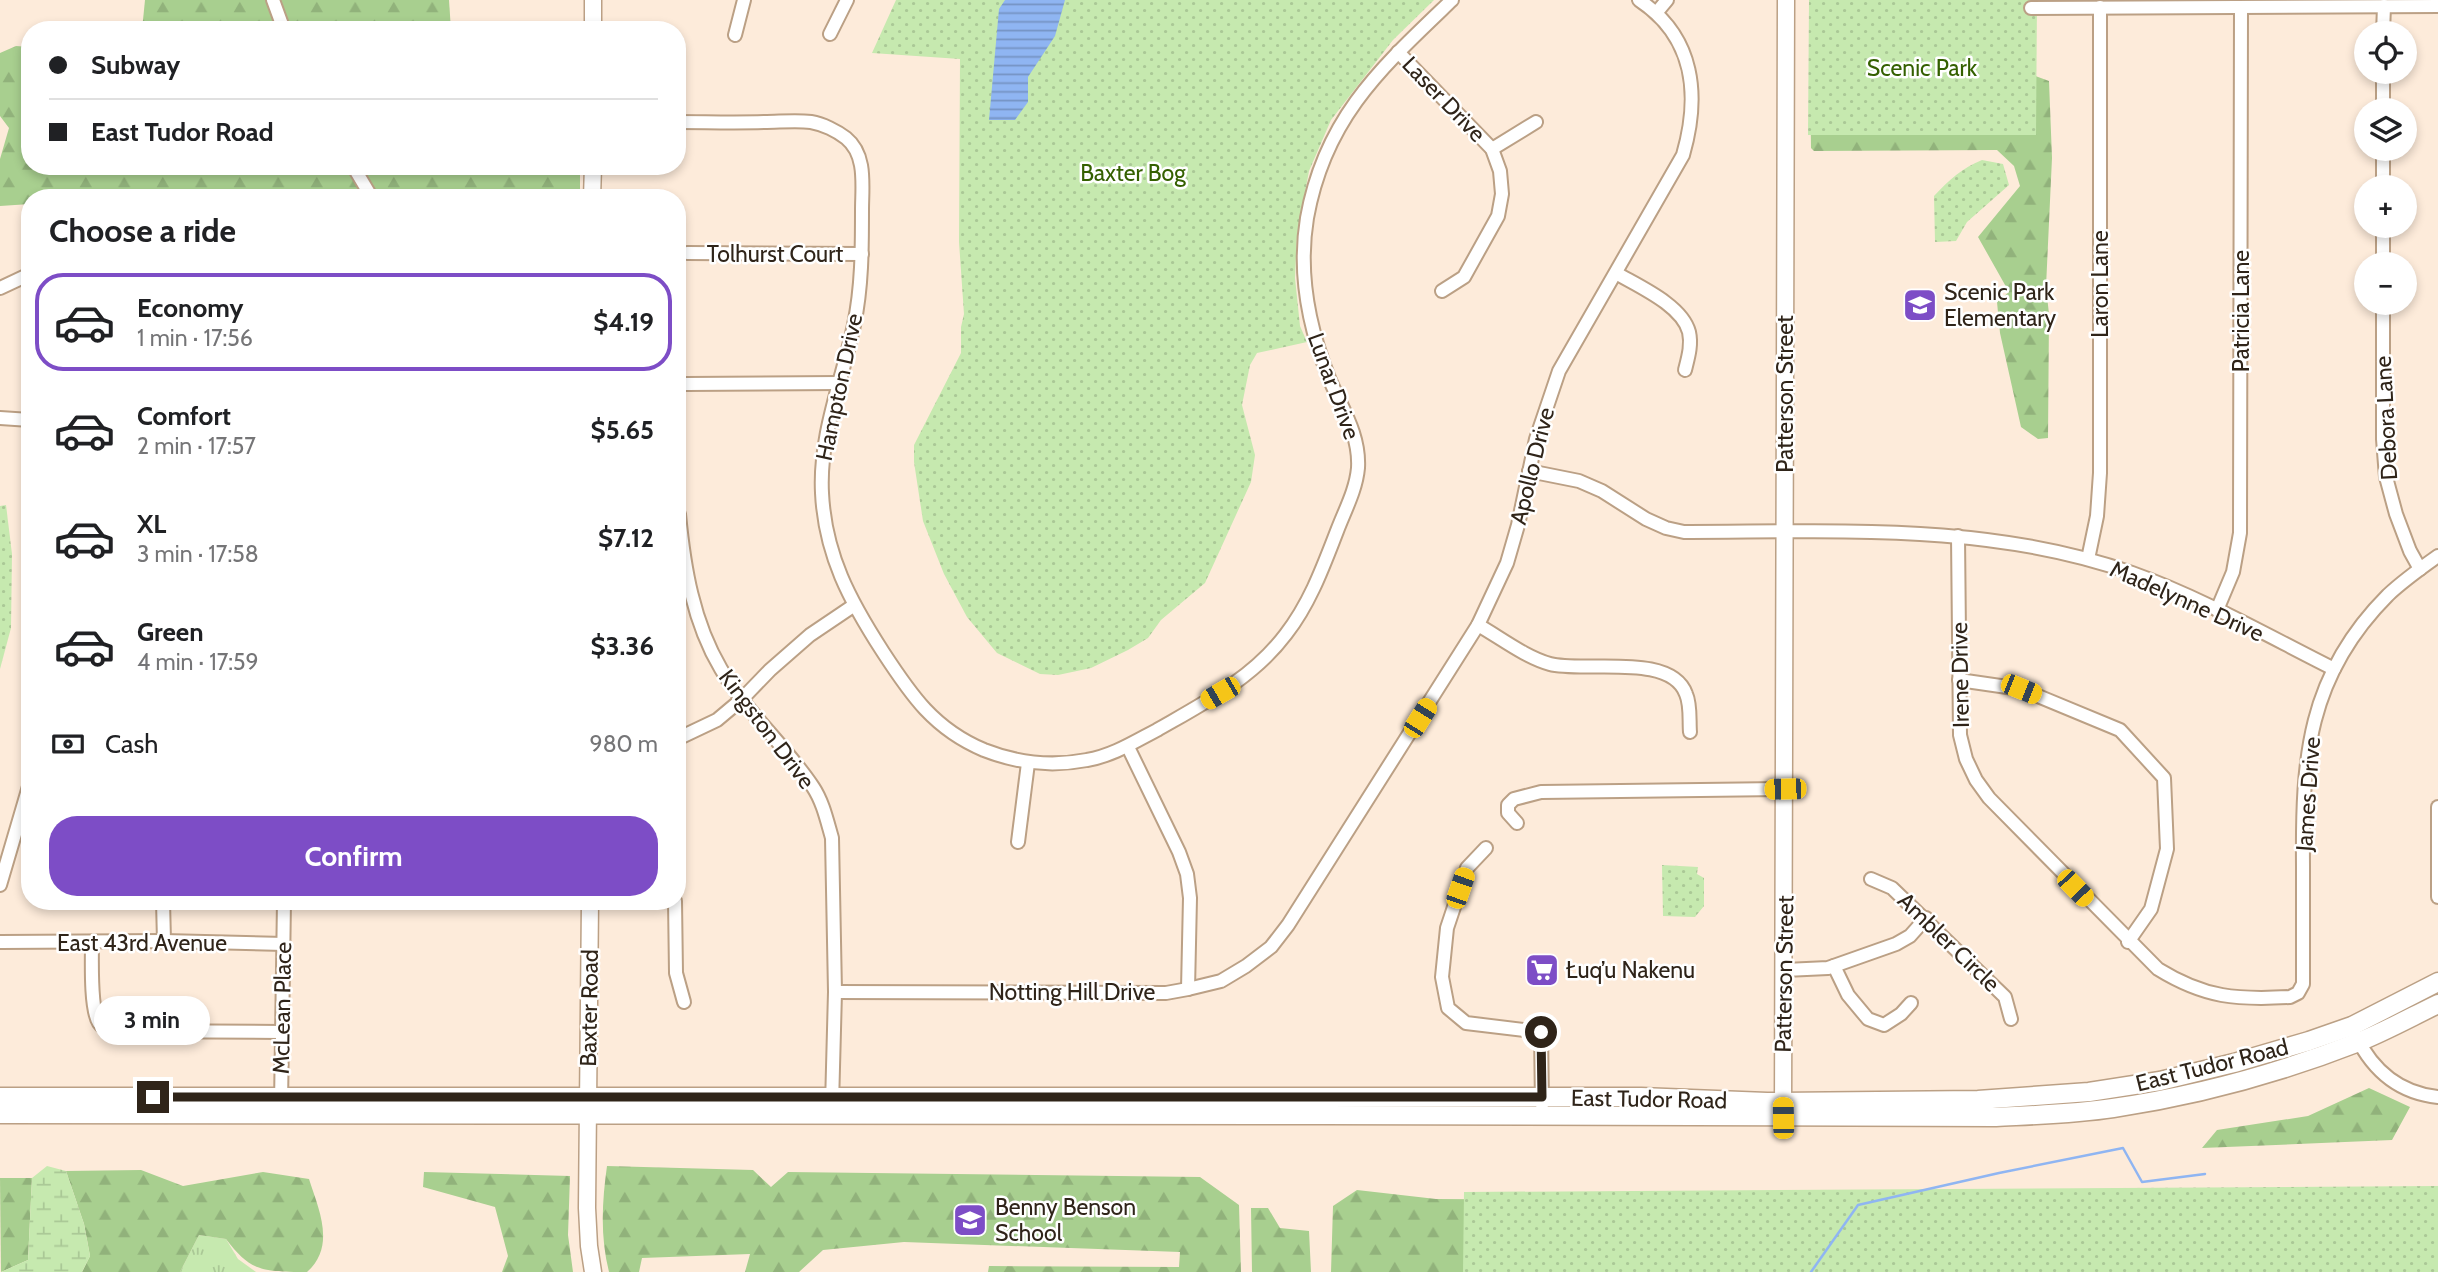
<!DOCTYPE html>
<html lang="en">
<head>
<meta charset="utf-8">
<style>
  :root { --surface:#fff; --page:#f6f6f6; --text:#202124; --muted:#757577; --line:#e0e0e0; --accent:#7d4dc6 }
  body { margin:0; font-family:Cabin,sans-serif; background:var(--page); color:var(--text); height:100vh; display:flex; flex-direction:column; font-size:26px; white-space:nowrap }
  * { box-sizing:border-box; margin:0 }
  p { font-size:23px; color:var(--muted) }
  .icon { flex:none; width:38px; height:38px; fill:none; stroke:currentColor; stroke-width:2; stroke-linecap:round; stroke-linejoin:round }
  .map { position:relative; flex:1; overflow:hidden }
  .drawer { position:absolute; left:21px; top:189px; width:665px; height:721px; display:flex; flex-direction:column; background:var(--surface); border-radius:28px; box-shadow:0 4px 10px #0003 }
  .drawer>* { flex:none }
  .banner { position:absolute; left:21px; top:21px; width:665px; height:154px; border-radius:28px; box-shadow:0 4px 10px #0003; display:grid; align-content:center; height:154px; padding:0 28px; background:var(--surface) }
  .tools { position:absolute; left:2354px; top:21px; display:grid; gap:14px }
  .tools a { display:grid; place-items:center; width:63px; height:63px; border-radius:50%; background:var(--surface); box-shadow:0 4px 10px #0003; font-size:35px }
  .end { position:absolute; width:32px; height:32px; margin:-16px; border:9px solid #2f2419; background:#fff; box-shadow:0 0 0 4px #fff }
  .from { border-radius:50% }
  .bubble { position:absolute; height:49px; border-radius:24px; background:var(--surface); box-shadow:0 4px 10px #0003; font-size:23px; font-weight:800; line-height:49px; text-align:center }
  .car { position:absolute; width:21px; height:42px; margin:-21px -10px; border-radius:9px; box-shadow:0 0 5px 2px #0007; background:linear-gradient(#f5c518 24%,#345 0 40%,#f5c518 0 76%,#345 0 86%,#f5c518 0) }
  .banner b { display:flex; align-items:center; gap:24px; height:66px; font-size:26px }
  .banner b+b { border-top:2px solid var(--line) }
  .banner i { width:18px; height:18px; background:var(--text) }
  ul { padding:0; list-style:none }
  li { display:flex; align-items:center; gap:21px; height:98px; margin:0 14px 10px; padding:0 14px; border:4px solid transparent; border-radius:28px }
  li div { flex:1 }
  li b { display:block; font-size:26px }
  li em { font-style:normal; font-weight:800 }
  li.current { border-color:var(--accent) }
  li>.icon { width:63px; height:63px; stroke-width:1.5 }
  h2 { padding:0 28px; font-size:32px; line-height:84px }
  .pay { display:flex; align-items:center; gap:18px; height:77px; padding:0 28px; font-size:26px }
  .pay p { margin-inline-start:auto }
  .button { display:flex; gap:14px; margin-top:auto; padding:14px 28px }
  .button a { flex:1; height:80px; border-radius:28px; background:var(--accent); color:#fff; font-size:28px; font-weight:800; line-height:80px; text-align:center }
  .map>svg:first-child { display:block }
  .grass { fill:url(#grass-tufts) }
  .forest { fill:url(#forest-firs) }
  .wetland { fill:url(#wetland-marsh) }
  .park { fill:url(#park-dots) }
  .water { fill:url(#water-rules) }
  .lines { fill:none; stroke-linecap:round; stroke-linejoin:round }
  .stream { stroke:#8fb5f2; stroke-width:2.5 }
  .street-casing { stroke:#bba085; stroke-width:16 }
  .secondary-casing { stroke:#bba085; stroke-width:19 }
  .primary-casing { stroke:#bba085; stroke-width:21 }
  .street { stroke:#fff; stroke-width:12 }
  .secondary { stroke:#fff; stroke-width:16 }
  .primary { stroke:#fff; stroke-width:18 }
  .route { stroke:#2f2419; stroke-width:9 }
  .labels { text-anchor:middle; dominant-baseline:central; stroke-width:5; stroke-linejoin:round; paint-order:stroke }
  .park-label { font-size:23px; fill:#346000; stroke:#fff }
  .street-label { font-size:23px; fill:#2f2419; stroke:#fff }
  .poi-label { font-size:23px; fill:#2f2419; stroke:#fff; text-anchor:start }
</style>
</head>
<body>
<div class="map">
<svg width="2438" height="1272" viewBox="0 0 2438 1272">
  <defs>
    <pattern id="grass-tufts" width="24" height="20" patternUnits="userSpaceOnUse" patternTransform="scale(1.75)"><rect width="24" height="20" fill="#c6e9af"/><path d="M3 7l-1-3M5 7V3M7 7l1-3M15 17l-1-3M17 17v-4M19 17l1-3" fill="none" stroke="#aac896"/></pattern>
    <pattern id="forest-firs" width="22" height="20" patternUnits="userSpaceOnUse" patternTransform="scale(1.75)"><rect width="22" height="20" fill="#a8cf8f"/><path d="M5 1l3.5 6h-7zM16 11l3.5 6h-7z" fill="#91b27b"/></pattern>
    <pattern id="wetland-marsh" width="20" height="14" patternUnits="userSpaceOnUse" patternTransform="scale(1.75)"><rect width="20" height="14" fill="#c6e9af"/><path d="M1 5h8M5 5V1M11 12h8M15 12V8" fill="none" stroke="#aac896"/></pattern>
    <pattern id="park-dots" width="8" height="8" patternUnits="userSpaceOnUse" patternTransform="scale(1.75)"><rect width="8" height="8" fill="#c6e9af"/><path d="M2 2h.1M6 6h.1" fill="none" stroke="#aac896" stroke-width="1.8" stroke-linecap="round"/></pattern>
    <pattern id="water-rules" width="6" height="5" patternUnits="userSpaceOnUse" patternTransform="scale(1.75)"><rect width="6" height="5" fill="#8fb5f2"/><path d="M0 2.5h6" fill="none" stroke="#7593c3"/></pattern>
  </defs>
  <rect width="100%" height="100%" fill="#fdebda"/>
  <path class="grass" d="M199 1235 226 1239 238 1259 256 1272H180Z"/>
  <g class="forest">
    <path d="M145 0H449L451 30H142Z"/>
    <path d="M16 46 30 47V166H580V198H30V204L0 206V159L9 128 0 116V53Z"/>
    <path d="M1810 73H2027L2049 81 2052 158 2046 287 2049 314 2048 438 2038 439 2021 427 2000 333 1997 302 2009 292 1978 237 2020 186 2014 166 1997 150 1814 151 1811 148Z"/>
    <path d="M2369 1088 2410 1107 2392 1140 2202 1148 2217 1130 2308 1116Z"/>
    <path d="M607 1166 753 1170 771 1187 788 1172 1200 1177 1239 1205 1241 1272H988L989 1266 1179 1267 1180 1252 904 1242 823 1250 799 1272H745L750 1254 642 1258 639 1272H609C600 1237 602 1201 607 1166Z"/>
    <path d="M141 1170 183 1186 263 1172 309 1179C319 1210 336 1246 307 1272 263 1272 251 1272 226 1239L199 1235 180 1272H82L90 1256 84 1224 66 1171Z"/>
    <path d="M424 1172 570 1176 568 1235 573 1272H502L508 1256 495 1207 423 1187Z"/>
    <path d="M0 1178H32L28 1260 1 1272Z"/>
    <path d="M1357 1190 1436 1199 1646 1200 1699 1272H1331L1333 1206Z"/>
    <path d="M1251 1208H1268L1280 1228 1309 1231 1311 1272H1252Z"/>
  </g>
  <path class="wetland" d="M47 1166 66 1171 84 1224 90 1256 82 1272H1L28 1260 32 1178Z"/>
  <g class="park">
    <path d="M896 0H1434L1393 40 1331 120 1309 171 1297 235 1295 278 1300 326 1307 342 1257 353 1250 365 1242 405 1255 455 1251 482 1205 583 1161 620 1148 638 1128 650 1091 668 1058 675 1040 674 997 653 967 617 944 574 923 521 914 462V445L961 353V327L964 314 959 242 960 59 872 53Z"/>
    <path d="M1809 0H2037L2036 135H1808Z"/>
    <path d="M1982 160 2003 164 2009 185 1967 222 1956 241 1935 242 1934 196C1949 180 1962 168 1982 160Z"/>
    <path d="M6 505 12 554 11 628 0 669V506Z"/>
    <path d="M1662 865 1698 867 1697 874 1704 878V906L1695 917 1663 916Z"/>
    <path d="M2438 1186V1272H1463L1464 1192Z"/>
  </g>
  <path class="water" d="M1005 0H1065L1055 36 1028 77V102L1015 120H989L999 9Z"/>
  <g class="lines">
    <path class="stream" d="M1811 1272 1858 1205 1999 1173 2123 1148 2142 1182 2205 1174"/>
    <g class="street-casing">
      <g id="street">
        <path d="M273 0 284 30"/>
        <path d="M2031 8 2438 6"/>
        <path d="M1657 12 1667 0"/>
        <path d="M2383 33 2384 6"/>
        <path d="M830 34 847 0"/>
        <path d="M735 35 744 0"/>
        <path d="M1398 52 1492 149 1500 171 1502 194 1498 216 1464 277 1442 291"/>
        <path d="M2383 110V72"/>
        <path d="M677 122C706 122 735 123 764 122 779 122 796 120 811 122 823 124 837 131 846 138 867 155 862 186 862 210 862 248 862 287 854 325 842 381 819 435 822 493 825 555 850 601 883 652 911 695 934 729 984 750 1017 763 1051 767 1087 760 1112 756 1134 742 1157 730 1204 703 1253 678 1286 634 1310 603 1323 567 1337 531 1345 510 1356 490 1358 468 1360 434 1341 407 1329 378 1309 328 1298 272 1307 218 1325 117 1382 67 1452 0"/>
        <path d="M1492 149 1536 122"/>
        <path d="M353 166 372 198"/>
        <path d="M2383 187V149"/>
        <path d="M687 253 862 254"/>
        <path d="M2383 264V226"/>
        <path d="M1616 273C1638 286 1682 305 1689 332 1692 345 1688 358 1685 370"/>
        <path d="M0 288 30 274"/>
        <path d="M2383 303V439L2386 477 2396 514 2410 551 2420 569"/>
        <path d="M686 384 840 383"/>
        <path d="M0 418 30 420"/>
        <path d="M1529 471 1579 481 1602 491 1646 519 1666 528 1684 532C1834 532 1989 522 2132 573 2202 598 2268 636 2334 669"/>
        <path d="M679 514C684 567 693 622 721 669 746 712 786 746 813 787 823 802 827 821 832 838L835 992 832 1105"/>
        <path d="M1958 536 1960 735 1966 759 1976 780 1989 798 2158 969C2205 998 2237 1000 2290 997L2298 993 2303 984C2303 945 2303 906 2303 866 2302 759 2307 676 2388 595 2403 581 2421 568 2438 556"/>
        <path d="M2088 559 2097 516 2100 473V7"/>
        <path d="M2217 610 2233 572 2240 533 2241 8"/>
        <path d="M1478 625C1501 638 1525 657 1550 664 1584 673 1671 652 1686 694 1691 705 1689 721 1690 732"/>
        <path d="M1959 680 2021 689 2120 730 2164 778 2167 849 2151 909 2128 942"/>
        <path d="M677 739 717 720 742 699 770 670 810 635 853 606"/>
        <path d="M1128 747 1179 852 1187 874 1190 898 1188 989"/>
        <path d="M2438 807V897"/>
        <path d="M1517 823 1508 813V805L1514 799 1541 792 1785 789"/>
        <path d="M1018 842 1028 763"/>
        <path d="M1486 848 1467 868 1447 928 1442 977 1448 1008 1466 1023 1541 1032 1542 1105"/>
        <path d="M1871 879 1892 888 2005 997 2011 1019"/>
        <path d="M0 885 30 783"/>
        <path d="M163 901 164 941"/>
        <path d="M675 901 676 973 684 1002"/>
        <path d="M0 942 164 941 284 944"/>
        <path d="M92 942C92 960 90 1009 99 1023 102 1028 109 1030 114 1031L282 1032"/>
        <path d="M1834 966 1848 995 1868 1019 1884 1025 1901 1014 1911 1003"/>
        <path d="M1785 970 1828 968 1896 944 1910 936 1926 918"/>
        <path d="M835 992 1166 993 1188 989 1221 981 1246 966 1271 947 1288 925 1478 625 1507 563 1518 525 1536 439 1559 371 1683 155C1700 96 1695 37 1639 0"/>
        <path d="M2356 1036C2373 1071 2399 1093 2438 1097"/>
        <path d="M281 1104 284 901"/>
      </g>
    </g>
    <g class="secondary-casing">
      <g id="secondary">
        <path d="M593 0V30"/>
        <path d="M592 198 593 166"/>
        <path d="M590 901 587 1208 589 1246 593 1272"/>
        <path d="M1783 1114 1786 0"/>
      </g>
    </g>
    <g class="primary-casing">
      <g id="primary">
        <path d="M0 1097H1641L1767 1102 1978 1100 2089 1092 2160 1081 2234 1063 2309 1041 2352 1026 2438 982"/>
        <path d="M0 1114 1324 1115 1996 1117C2035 1115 2074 1114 2113 1108 2195 1096 2279 1073 2356 1043 2384 1032 2411 1017 2438 1004"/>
      </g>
    </g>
    <use href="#street" class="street"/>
    <use href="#secondary" class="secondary"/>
    <use href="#primary" class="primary"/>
  </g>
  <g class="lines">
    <path class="route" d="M153 1097H1542L1541 1032"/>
  </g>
  <defs>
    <g id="school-square" transform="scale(1.75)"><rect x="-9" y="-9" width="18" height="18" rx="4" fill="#7d4dc6" stroke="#fff"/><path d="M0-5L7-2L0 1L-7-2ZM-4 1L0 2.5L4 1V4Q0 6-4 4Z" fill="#fff"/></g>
    <g id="supermarket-square" transform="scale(1.75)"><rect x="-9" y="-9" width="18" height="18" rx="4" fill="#7d4dc6" stroke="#fff"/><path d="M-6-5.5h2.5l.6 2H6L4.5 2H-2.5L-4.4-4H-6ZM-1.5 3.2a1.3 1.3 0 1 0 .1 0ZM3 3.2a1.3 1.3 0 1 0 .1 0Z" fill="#fff"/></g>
  </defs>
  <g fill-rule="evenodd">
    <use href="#school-square" x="1920" y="305"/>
    <use href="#supermarket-square" x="1542" y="970"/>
    <use href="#school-square" x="970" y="1220"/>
  </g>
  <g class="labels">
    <g class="park-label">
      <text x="1922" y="68">Scenic Park</text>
      <text x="1133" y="173">Baxter Bog</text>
    </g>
    <g class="street-label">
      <text transform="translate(1444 99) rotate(46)">Laser Drive</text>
      <text x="775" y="254">Tolhurst Court</text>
      <text transform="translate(2100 284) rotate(-90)">Laron Lane</text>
      <text transform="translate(2241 311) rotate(-90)">Patricia Lane</text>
      <text transform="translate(1334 386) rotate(70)">Lunar Drive</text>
      <text transform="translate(839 387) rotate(-78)">Hampton Drive</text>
      <text transform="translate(1785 394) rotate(-90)">Patterson Street</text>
      <text transform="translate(2386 418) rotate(-93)">Debora Lane</text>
      <text transform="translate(1532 466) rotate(-76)">Apollo Drive</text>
      <text transform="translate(2187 601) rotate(24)">Madelynne Drive</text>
      <text transform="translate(1960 675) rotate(-91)">Irene Drive</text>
      <text transform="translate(767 729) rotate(53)">Kingston Drive</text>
      <text transform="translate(2308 794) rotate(-86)">James Drive</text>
      <text transform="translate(1949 942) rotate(44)">Ambler Circle</text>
      <text x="142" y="943">East 43rd Avenue</text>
      <text transform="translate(1784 974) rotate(-89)">Patterson Street</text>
      <text x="1072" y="992">Notting Hill Drive</text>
      <text transform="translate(282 1008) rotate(-89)">McLean Place</text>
      <text transform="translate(589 1008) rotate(-89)">Baxter Road</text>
      <text transform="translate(2212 1065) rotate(-14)">East Tudor Road</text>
      <text transform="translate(1649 1099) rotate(1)">East Tudor Road</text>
    </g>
    <g class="poi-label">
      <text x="1944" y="292">Scenic Park<tspan x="1944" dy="26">Elementary</tspan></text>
      <text x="1566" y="970">Łuq’u Nakenu</text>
      <text x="995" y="1207">Benny Benson<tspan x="995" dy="26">School</tspan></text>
    </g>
  </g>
</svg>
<div class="tools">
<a><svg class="icon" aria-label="locate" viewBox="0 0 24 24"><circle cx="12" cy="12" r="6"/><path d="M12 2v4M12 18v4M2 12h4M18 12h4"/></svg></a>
<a><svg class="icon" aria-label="layers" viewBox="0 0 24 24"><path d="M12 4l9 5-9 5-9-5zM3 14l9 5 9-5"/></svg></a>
<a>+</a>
<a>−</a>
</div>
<i class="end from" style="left:1541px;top:1032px"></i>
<i class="end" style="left:153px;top:1097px"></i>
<div class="bubble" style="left:94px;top:996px;width:116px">3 min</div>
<i class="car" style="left:2021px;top:689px;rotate:112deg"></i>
<i class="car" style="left:1220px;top:693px;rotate:240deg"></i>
<i class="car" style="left:1420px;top:718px;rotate:32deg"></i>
<i class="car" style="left:1785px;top:789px;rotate:269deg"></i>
<i class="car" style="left:1460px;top:888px;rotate:19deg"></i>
<i class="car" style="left:2075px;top:888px;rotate:136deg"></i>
<i class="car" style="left:1783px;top:1118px;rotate:359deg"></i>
<div class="banner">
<b><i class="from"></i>Subway</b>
<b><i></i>East Tudor Road</b>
</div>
<section class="drawer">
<h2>Choose a ride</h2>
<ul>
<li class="current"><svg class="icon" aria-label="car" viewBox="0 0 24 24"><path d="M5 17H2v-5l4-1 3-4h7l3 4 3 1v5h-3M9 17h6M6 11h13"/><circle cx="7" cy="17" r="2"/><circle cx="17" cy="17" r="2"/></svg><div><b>Economy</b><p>1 min · 17:56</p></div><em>$4.19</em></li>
<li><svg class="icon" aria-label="car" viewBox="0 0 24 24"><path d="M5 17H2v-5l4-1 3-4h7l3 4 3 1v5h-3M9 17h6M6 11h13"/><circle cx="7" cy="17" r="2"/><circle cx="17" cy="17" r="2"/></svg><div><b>Comfort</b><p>2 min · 17:57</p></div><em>$5.65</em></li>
<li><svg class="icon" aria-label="car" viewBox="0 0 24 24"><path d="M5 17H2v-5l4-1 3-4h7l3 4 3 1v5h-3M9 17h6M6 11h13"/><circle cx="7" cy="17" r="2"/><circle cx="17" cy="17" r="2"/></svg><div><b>XL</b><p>3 min · 17:58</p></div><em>$7.12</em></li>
<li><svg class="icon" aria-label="car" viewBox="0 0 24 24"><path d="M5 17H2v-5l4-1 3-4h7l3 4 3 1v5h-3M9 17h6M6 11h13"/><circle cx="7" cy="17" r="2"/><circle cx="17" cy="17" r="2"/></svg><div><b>Green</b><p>4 min · 17:59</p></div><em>$3.36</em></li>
</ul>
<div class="pay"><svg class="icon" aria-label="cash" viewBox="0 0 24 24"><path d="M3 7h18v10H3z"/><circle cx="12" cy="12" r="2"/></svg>Cash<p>980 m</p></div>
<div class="button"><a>Confirm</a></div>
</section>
</div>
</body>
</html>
